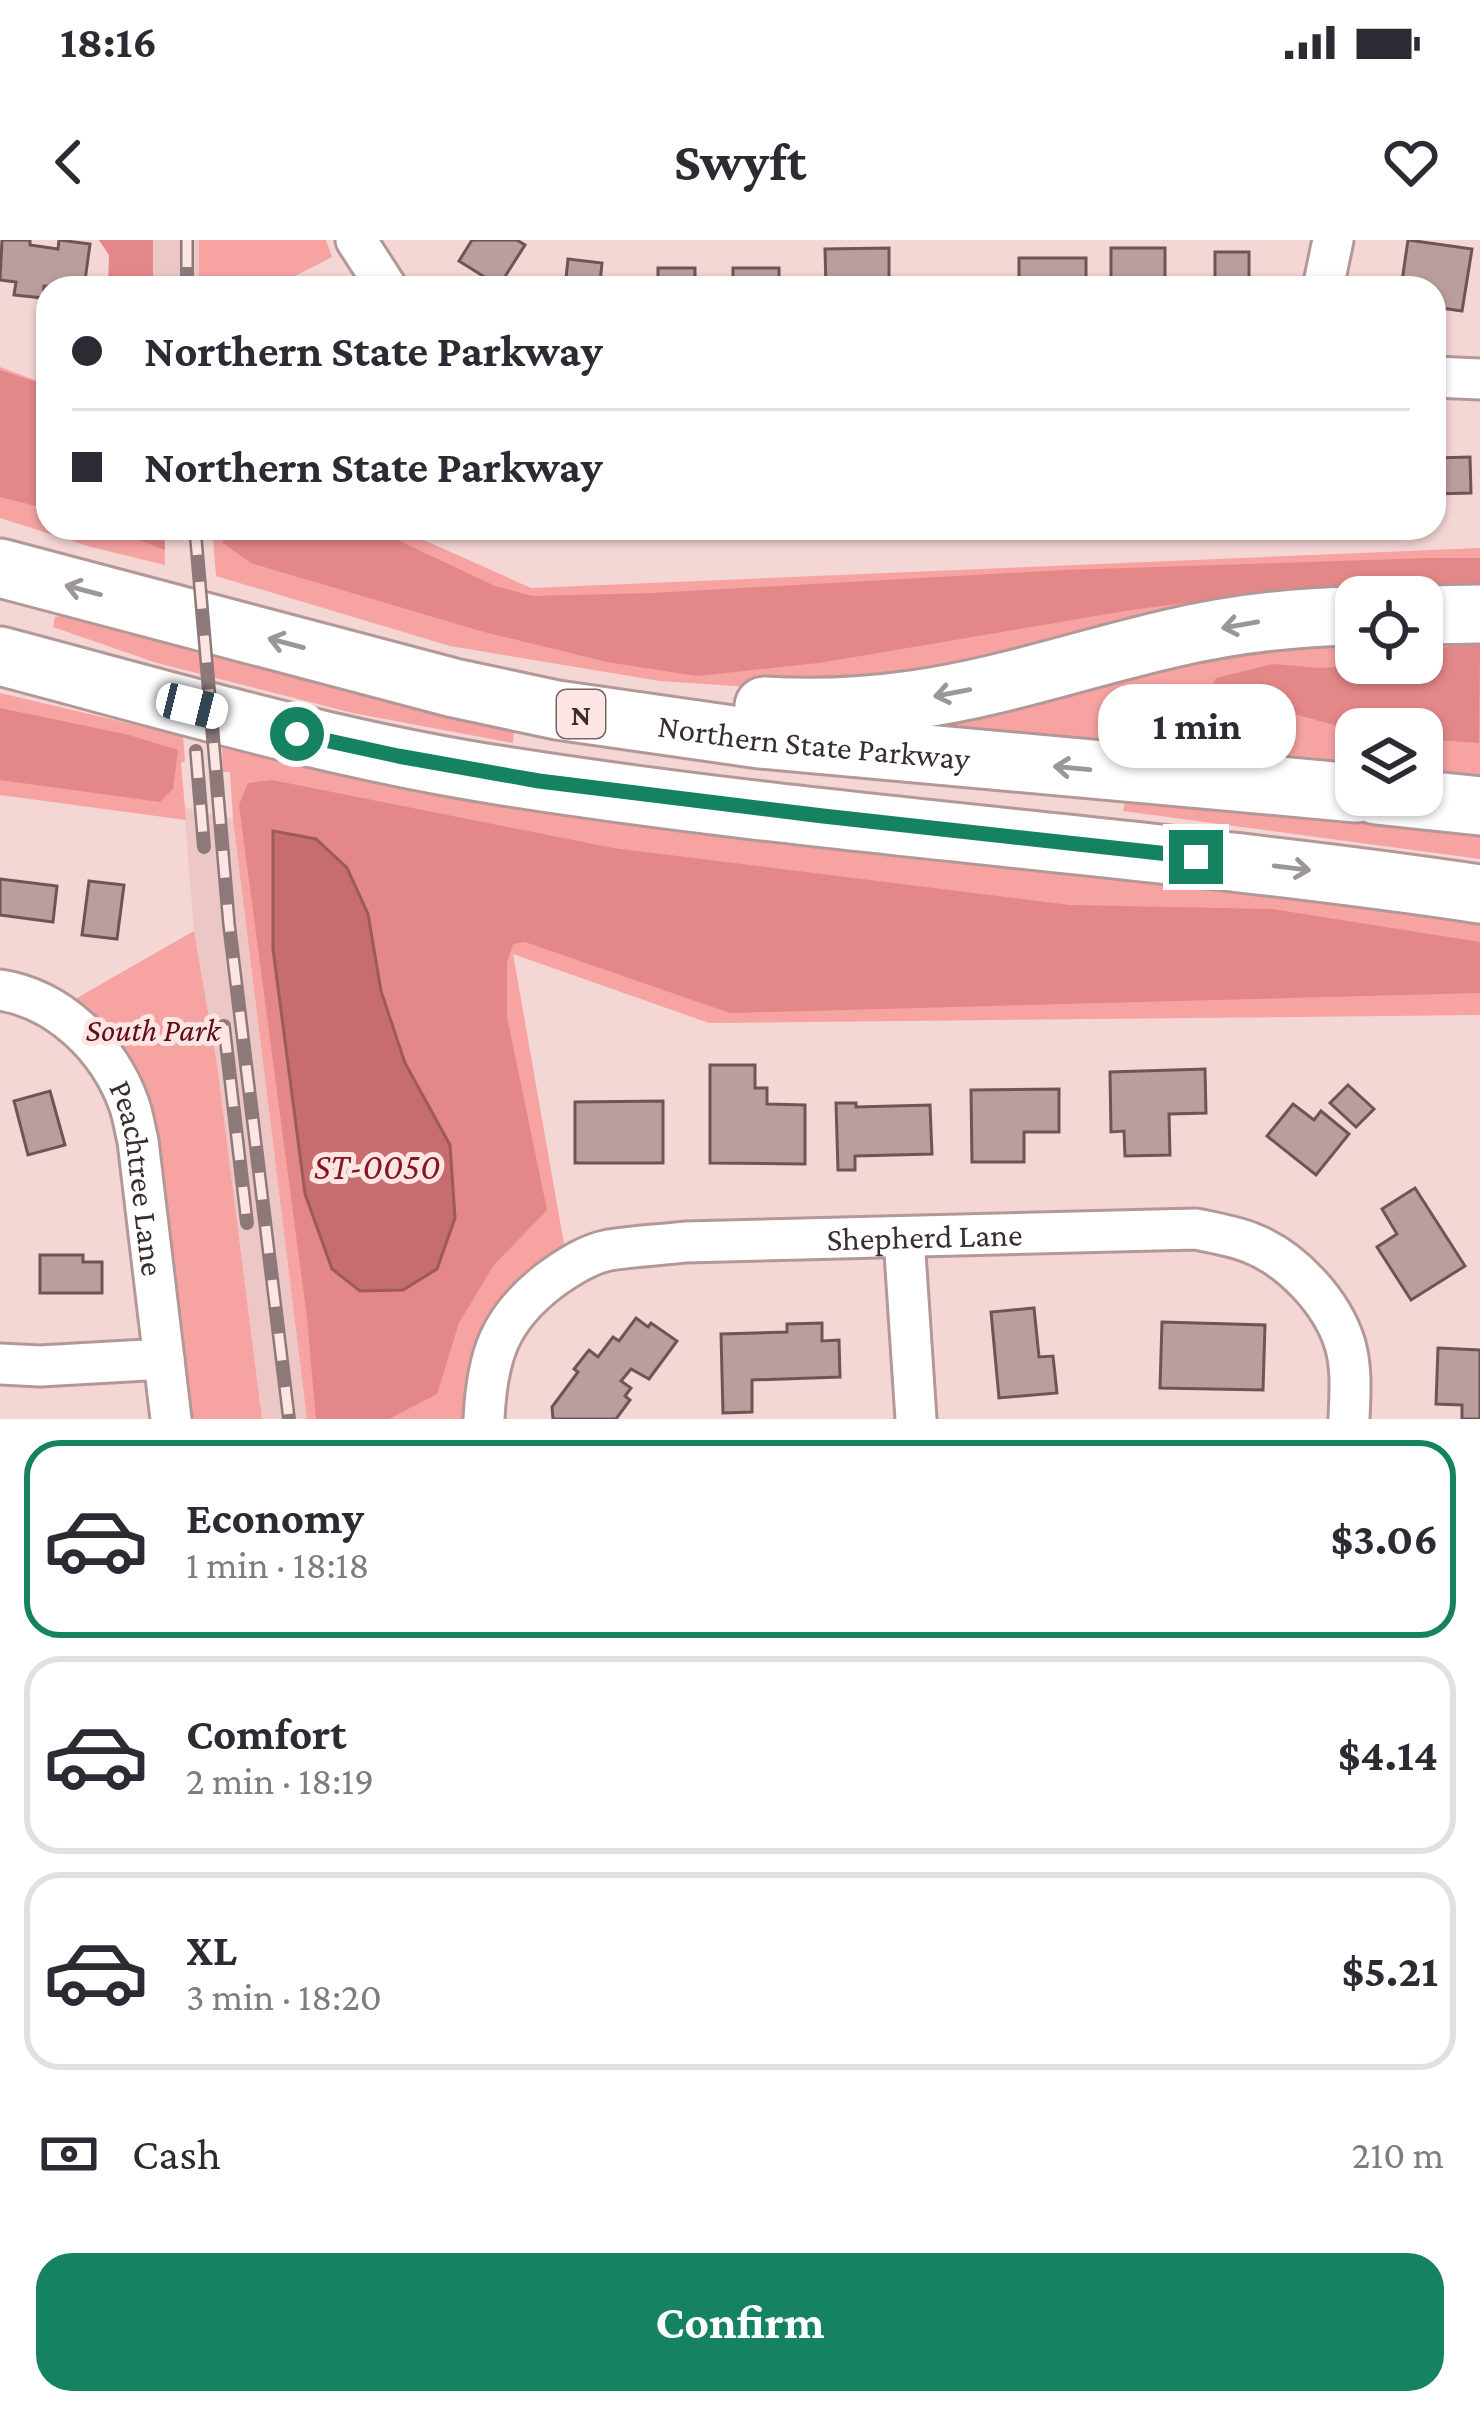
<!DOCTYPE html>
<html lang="en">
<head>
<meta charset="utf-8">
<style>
  :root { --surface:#fff; --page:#f2f2f3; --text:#2b2b33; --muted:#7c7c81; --line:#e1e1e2; --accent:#158361 }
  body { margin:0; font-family:"Crimson Pro",serif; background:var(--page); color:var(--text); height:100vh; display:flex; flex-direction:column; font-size:45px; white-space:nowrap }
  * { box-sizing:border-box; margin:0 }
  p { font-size:39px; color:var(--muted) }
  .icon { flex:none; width:66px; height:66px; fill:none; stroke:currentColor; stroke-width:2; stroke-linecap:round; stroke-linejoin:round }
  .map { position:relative; height:1179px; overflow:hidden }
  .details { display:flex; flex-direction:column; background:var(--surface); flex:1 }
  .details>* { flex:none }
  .hud { position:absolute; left:36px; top:36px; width:1410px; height:264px; border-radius:36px; box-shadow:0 3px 9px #0004; display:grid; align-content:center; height:264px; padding:0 36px; background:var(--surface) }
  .tools { position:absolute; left:1335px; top:336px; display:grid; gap:24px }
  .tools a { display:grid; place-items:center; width:108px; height:108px; border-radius:24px; background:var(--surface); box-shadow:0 3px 9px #0004; font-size:60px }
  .end { position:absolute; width:54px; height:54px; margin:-27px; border:15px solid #158361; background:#fff; box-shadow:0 0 0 6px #fff }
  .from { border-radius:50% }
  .bubble { position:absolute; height:84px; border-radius:36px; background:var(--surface); box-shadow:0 3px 9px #0004; font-size:39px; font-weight:700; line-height:84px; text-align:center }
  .car { position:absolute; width:36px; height:72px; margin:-36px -18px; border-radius:15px; box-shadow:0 0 9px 3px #0007; background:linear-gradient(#fff 24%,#345 0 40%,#fff 0 76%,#345 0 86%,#fff 0) }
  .hud b { display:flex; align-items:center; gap:42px; height:114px; font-size:45px }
  .hud b+b { border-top:3px solid var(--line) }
  .hud i { width:30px; height:30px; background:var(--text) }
  ul { padding:21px 0 0; list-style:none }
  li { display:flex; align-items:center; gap:36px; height:198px; margin:0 24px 18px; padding:0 12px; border:6px solid var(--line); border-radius:36px }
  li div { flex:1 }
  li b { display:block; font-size:45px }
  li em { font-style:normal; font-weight:700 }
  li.active { border-color:var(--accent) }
  li>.icon { width:108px; height:108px; stroke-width:1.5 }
  .pay { display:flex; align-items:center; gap:30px; height:132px; padding:0 36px; font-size:45px }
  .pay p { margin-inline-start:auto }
  .action { display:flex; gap:24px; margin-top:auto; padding:24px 36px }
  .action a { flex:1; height:138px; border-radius:36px; background:var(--accent); color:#fff; font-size:48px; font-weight:700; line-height:138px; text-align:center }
  .status { display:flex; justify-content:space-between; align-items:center; height:84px; padding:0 60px; background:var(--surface); direction:ltr }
  .status svg { height:33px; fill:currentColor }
  header { display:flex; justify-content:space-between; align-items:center; height:156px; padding:0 36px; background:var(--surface); font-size:54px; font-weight:700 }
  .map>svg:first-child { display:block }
  .built { fill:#edc7c6 }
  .green { fill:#f6a3a2 }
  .forest { fill:#e48788; fill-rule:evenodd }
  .water { fill:#c76d6e; stroke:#9c5a5b; stroke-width:3 }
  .building { fill:#ba9e9d; stroke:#6e5555; stroke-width:3 }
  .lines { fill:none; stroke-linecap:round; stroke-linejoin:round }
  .minor-casing { stroke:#b39897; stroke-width:45 }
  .highway-casing { stroke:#b39897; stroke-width:63 }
  .minor { stroke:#fff; stroke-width:39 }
  .highway { stroke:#fff; stroke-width:57 }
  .rail-casing { stroke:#8d7979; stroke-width:14 }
  .rail { stroke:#fde5e4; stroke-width:9; stroke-dasharray:27; stroke-linecap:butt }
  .oneway { stroke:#9c9696 }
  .route { stroke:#158361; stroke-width:15 }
  .labels { text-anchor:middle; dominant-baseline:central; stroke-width:10; stroke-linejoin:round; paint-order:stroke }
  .shield { fill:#fde5e4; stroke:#746565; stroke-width:3 }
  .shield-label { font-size:30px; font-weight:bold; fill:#392e2e }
  .street-label { font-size:33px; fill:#392e2e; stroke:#fde5e4 }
  .park-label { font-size:33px; font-style:italic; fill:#600c18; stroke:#fde5e4 }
  .water-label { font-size:36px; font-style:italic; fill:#841525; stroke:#fde5e4 }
</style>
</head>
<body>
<div class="status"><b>18:16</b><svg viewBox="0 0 49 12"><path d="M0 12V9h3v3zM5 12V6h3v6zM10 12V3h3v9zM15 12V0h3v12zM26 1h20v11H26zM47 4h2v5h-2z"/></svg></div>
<header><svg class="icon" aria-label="back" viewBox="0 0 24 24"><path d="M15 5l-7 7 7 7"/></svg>Swyft<svg class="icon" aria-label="heart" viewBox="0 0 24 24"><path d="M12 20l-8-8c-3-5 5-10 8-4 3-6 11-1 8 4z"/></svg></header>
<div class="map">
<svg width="1480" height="1179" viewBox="0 0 1480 1179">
  <rect width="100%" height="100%" fill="#f4d6d5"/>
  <g class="built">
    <rect x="153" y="0" width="46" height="48"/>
    <path d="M184 567 233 579 307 1179H262L217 824 194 691Z"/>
  </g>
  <g class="green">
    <path d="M199 0H326L332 17 272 48H199Z"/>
    <path d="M0 127 48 145V288H164L165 325 91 307 0 278Z"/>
    <path d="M212 288H397L531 348 1480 308V355H1373L951 433 807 451 660 441 450 406 216 336Z"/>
    <path d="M61 376 236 415 514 490 513 503 353 473 157 423 53 387 55 377Z"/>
    <path d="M1422 386H1480V536L1422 529V489H1356V523L918 484 920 467 1356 388V423H1422Z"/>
    <path d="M0 453 183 496 185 521 181 523 186 580 0 555Z"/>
    <path d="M222 508 474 557 1425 670 1480 684V775L709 783 513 714 567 1021 523 1054 479 1179H307L233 579 230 532H223Z"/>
    <path d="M1125 562 1377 582 1480 597V619L1123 571Z"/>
    <path d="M194 691 217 824 262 1179H171L138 901 56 770Z"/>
  </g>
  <g class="forest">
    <path d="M99 0H153V48H108L109 15Z"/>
    <path d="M0 130 48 146V269L0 257Z"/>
    <path d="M109 288H164L165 310Z"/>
    <path d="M221 288H372L495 346 533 356 653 353 1065 330 1429 318H1480V344L1464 350 1299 348 1131 370 819 423 697 436 607 422 484 392 251 323 223 303Z"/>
    <path d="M1466 402 1480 405 1479 503 1422 499V489L1356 491 1298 475 1222 476 1205 461 1216 438 1273 424 1319 428 1422 423V413Z"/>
    <path d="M0 468 129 495 178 510 173 549 160 562 0 540Z"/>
    <path d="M272 540 613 608 1070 665 1272 669 1480 702V753L730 773 525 702 513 704 507 722V777L547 970 493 1026 459 1083 437 1154 389 1179H316L307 1078 239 565 248 543ZM273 591 368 674 381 751 405 824 450 905 305 954 273 709Z"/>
  </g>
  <path class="water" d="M273 591 316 599 347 628 368 674 381 751 405 823 450 905 455 978 437 1029 403 1050 360 1051 332 1029 305 954 273 709Z"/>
  <g class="building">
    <path d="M2 0H30V5L58 9 59 0 90 4 84 48 44 46 43 58 14 55 16 42 0 40Z"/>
    <path d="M472 0H517L525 5 499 46 459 21Z"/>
    <path d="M1408 0 1472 9 1462 71 1434 67V48H1401Z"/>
    <path d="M889 8V48H826L825 9Z"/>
    <rect x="1111" y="8" width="54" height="40"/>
    <rect x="1215" y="12" width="34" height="36"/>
    <rect x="1019" y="18" width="67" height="30"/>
    <path d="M568 19 602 23 600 43 623 45 622 48H565Z"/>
    <rect x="658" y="28" width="37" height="20"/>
    <rect x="733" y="28" width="46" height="20"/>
    <rect x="927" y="39" width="70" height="9"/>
    <path d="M1470 217 1471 253 1434 254V218Z"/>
    <rect x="609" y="288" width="26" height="6"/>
    <path d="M0 639 57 646 53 682 0 675Z"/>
    <path d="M89 641 124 645 117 699 82 695Z"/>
    <path d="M710 825H755V848H767V864L805 865V924L710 923Z"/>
    <path d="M1205 829 1206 873 1169 874 1170 915 1125 916 1124 891 1111 892 1110 832Z"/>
    <path d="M1348 845 1374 869 1356 887 1330 863Z"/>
    <path d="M1059 849V892H1024V922H972L971 850Z"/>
    <path d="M50 851 65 905 28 915 14 861Z"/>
    <path d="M663 861V923H575V862Z"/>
    <path d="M836 863H856V867L930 865 932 914 855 916V930H838Z"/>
    <path d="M1293 864 1314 880 1321 871 1349 894 1316 935 1267 896Z"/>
    <path d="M1415 948 1465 1026 1411 1060 1377 1007 1397 994 1382 969Z"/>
    <path d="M40 1015H83V1022H102V1053H40Z"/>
    <path d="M1034 1068 1039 1117 1053 1116 1057 1153 999 1158 991 1072Z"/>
    <path d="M636 1078 648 1087 651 1083 677 1101 649 1139 631 1129 621 1141 631 1148 625 1156 630 1160 616 1179H553L552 1167 578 1132 574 1129 589 1110 598 1117 613 1097 619 1101Z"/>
    <path d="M1162 1082 1265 1085 1263 1150 1160 1148Z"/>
    <path d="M822 1083V1101L839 1100 840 1137 752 1140V1172L723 1173 721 1094 787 1092V1084Z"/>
    <path d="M1438 1108 1480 1110V1179H1462V1165L1436 1164Z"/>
  </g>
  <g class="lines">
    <g class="minor-casing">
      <g id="minor">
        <path d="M356 0 387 48"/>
        <path d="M1323 48 1333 0"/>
        <path d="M1434 137 1480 139"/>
        <path id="s1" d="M0 750C59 759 109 808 129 864 133 875 135 889 138 901L171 1179"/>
        <path d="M904 998 916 1179"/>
        <path d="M0 1124 40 1126 164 1119"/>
        <path id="s2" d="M484 1179C487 1116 499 1079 550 1040 568 1027 588 1014 609 1010 634 1006 660 1005 685 1002L1196 989C1214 993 1234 996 1251 1003 1292 1019 1332 1062 1345 1104 1352 1128 1350 1154 1349 1179"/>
      </g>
    </g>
    <g class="highway-casing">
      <g id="highway">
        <path id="s3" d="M0 328 454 448 557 470 760 499 1356 553"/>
        <path d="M1422 375 1480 374"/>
        <path d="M0 416C167 460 334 510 504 536 828 587 1156 606 1480 654"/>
        <path d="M764 466C813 469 863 467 912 460 1000 448 1085 418 1173 398 1233 384 1294 377 1356 376"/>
        <path d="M1376 555 1480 566"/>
      </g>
    </g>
    <use href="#minor" class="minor"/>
    <use href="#highway" class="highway"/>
    <g class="rail-casing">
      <g id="rail">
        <path d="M187 0V48"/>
        <path d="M195 288 229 684 289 1179"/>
        <path d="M196 511 204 607"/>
        <path d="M224 786 247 983"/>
      </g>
    </g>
    <use href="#rail" class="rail"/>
  </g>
  <defs><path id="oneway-shaft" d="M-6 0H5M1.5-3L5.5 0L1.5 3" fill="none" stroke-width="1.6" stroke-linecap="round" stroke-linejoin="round" transform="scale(3)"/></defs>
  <g class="oneway">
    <use href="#oneway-shaft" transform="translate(83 350) rotate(-165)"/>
    <use href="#oneway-shaft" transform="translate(1240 385) rotate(170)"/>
    <use href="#oneway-shaft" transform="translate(286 403) rotate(-165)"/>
    <use href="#oneway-shaft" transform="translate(952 453) rotate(169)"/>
    <use href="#oneway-shaft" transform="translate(1072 528) rotate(-175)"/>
    <use href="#oneway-shaft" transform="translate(1292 628) rotate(7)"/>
  </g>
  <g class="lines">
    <path class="route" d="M297 494 398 516 539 541 823 576 1196 617"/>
  </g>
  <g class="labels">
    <rect class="shield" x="557" y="450" width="48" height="48" rx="9"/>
    <g class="shield-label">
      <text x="581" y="474">N</text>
    </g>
    <g class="street-label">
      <text stroke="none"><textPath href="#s3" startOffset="834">Northern State Parkway</textPath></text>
      <text stroke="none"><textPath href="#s1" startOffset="255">Peachtree Lane</textPath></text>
      <text stroke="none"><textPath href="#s2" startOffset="543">Shepherd Lane</textPath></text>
    </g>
    <g class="park-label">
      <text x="153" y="789">South Park</text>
    </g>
    <g class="water-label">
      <text x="377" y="927">ST-0050</text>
    </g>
  </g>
</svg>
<div class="tools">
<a><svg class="icon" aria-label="locate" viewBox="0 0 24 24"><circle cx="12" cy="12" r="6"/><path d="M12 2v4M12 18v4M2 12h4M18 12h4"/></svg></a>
<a><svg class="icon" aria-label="layers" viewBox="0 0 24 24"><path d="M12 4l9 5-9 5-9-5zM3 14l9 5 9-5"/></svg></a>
</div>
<i class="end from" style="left:297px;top:494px"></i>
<i class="end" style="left:1196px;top:617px"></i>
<div class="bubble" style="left:1098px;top:444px;width:198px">1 min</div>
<i class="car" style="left:192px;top:466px;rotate:104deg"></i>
<div class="hud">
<b><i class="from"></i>Northern State Parkway</b>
<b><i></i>Northern State Parkway</b>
</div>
</div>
<section class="details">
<ul>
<li class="active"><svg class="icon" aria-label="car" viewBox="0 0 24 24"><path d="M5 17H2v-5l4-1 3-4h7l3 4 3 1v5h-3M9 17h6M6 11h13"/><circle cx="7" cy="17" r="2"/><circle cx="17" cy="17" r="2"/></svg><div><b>Economy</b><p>1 min · 18:18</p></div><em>$3.06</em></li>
<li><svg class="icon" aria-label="car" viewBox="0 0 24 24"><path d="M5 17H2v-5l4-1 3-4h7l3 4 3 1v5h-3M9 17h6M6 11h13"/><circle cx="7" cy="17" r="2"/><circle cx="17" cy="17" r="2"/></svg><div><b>Comfort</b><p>2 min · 18:19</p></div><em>$4.14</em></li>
<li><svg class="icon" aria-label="car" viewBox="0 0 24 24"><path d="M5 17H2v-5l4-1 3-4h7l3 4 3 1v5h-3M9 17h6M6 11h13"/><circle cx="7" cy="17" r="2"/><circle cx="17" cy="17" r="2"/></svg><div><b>XL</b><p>3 min · 18:20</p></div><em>$5.21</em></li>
</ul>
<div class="pay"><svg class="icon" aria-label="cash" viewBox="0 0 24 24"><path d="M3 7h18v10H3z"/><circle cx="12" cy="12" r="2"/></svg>Cash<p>210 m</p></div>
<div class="action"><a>Confirm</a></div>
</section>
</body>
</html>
